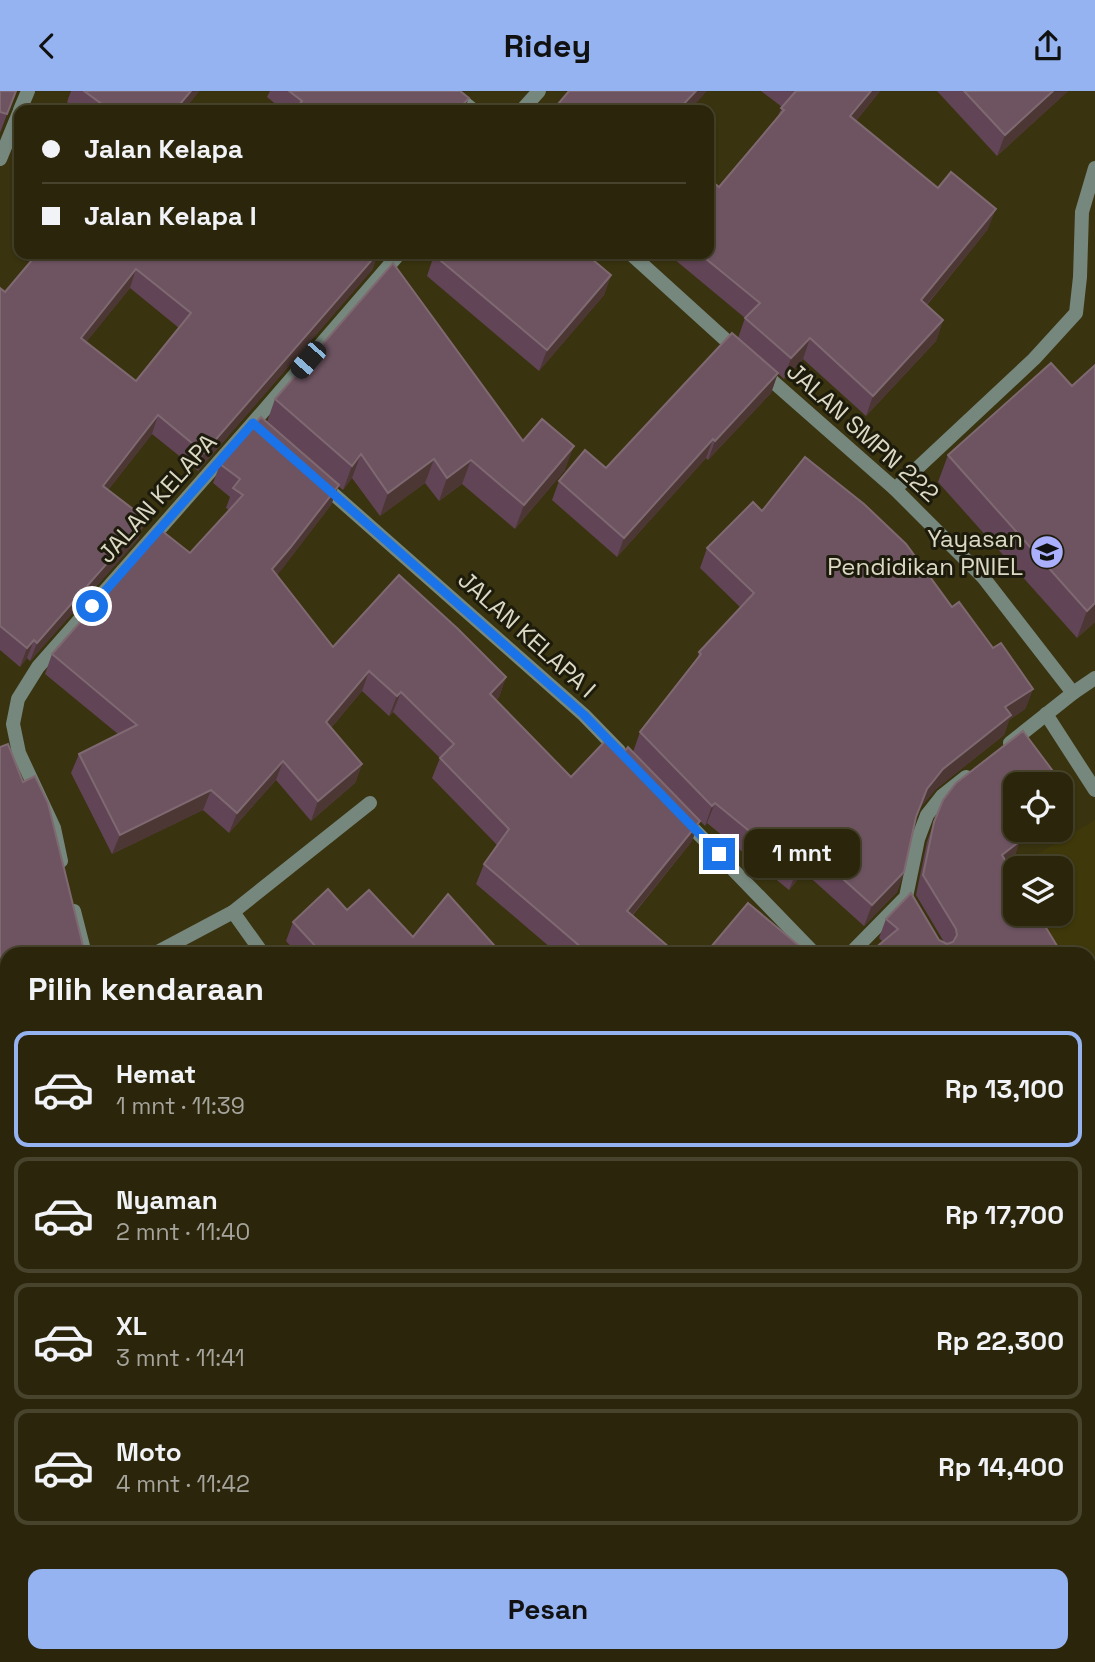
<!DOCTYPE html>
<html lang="id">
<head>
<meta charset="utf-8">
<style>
  :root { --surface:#2b260b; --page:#332e14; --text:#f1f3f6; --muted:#a6a59d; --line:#47432c; --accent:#95b2f1 }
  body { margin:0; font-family:"Space Grotesk",sans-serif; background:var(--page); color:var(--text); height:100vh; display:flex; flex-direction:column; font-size:26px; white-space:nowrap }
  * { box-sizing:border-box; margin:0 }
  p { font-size:23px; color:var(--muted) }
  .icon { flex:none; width:38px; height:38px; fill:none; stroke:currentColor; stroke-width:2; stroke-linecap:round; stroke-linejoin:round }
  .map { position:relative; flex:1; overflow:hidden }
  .side { position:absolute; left:0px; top:856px; width:1096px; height:716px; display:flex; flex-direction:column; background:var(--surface); border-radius:21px 21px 0 0; box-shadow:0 2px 5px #0004,0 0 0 2px var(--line) }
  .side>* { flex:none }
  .hud { position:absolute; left:14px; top:14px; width:700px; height:154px; border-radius:14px; box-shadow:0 2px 5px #0004,0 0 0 2px var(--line); display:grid; align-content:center; height:154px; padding:0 28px; background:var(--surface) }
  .tools { position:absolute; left:1003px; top:681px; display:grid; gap:14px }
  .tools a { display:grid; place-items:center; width:70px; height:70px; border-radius:14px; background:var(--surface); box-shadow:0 2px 5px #0004,0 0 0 2px var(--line); font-size:35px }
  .end { position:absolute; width:32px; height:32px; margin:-16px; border:9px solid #1a73e8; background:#fff; box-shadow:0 0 0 4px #fff }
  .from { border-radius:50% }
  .bubble { position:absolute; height:49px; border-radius:14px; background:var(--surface); box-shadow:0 2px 5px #0004,0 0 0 2px var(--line); font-size:23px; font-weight:600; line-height:49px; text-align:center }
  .car { position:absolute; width:21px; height:42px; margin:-21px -10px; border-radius:9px; box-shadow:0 0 5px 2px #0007; background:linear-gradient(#222 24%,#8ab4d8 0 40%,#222 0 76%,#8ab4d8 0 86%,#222 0) }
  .hud b { display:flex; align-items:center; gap:24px; height:66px; font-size:26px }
  .hud b+b { border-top:2px solid var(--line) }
  .hud i { width:18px; height:18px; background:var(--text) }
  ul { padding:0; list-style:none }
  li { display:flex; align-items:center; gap:21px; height:116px; margin:0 14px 10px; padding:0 14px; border:4px solid var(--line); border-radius:14px }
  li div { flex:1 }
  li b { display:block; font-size:26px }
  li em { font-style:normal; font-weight:600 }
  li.on { border-color:var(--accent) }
  li>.icon { width:63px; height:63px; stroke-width:1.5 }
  h2 { padding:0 28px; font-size:32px; line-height:84px }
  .action { display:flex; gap:14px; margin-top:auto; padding:14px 28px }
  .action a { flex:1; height:80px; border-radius:14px; background:var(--accent); color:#111; font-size:28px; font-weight:600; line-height:80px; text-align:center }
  header { display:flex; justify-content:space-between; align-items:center; height:91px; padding:0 28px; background:var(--accent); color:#111; font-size:32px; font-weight:600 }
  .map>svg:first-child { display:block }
  .built { fill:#3f380a; fill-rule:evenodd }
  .green { fill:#4f528a }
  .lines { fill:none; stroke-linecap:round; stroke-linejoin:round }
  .service { stroke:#76877d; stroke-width:14 }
  .minor { stroke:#76877d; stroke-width:14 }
  .wall { fill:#614455; fill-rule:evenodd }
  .shaded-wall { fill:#4c3734 }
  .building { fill:#6e5461; stroke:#7f6971; stroke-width:2; fill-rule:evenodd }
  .route { stroke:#1a73e8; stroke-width:9 }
  .labels { text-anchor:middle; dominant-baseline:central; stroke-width:6; stroke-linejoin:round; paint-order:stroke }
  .street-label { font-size:24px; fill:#dbd8c4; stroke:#1d1b0c }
  .poi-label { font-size:24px; fill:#dbd8c4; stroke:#1d1b0c; text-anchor:end }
</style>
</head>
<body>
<header><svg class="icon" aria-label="back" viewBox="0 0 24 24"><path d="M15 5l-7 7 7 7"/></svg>Ridey<svg class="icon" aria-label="share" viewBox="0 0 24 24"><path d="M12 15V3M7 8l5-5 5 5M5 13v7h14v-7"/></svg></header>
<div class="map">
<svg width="1095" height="1571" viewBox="0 0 1095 1571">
  <rect width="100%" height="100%" fill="#39330f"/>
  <g class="built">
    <path d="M1095 729V1062L1089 1066 1088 863H958L935 823ZM1015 777H1060V822H1015Z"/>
    <path d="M165 1564 781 1565 774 1571H160Z"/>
  </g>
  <path class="green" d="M1095 1420V1571H872L879 1564H1088V1424Z"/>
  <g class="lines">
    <g class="service">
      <path d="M895 398 1034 268 1076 222 1080 186 1082 121 1095 77"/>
      <path d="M181 1564 190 1571"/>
      <path d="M618 1564 623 1571"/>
      <path d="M112 1571 118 1564"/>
    </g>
    <g class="minor">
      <path d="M450 0 473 19"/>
      <path d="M20 19 28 0"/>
      <path d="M522 19 539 0"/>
      <path d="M0 68 19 22"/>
      <path d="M631 163 739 261"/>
      <path d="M762 281 895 398 983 486 1073 602"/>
      <path d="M322 393 584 624 619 660"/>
      <path d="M1046 623 1095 699"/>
      <path d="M1010 652 1073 602 1095 587"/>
      <path d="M684 728 815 863"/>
      <path d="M61 770 54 737 19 662 13 633 18 608 38 576 253 332 399 163"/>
      <path d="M74 820 85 863"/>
      <path d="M233 821 263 863"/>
      <path d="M154 863 233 821 370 712"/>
      <path d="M850 863 906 806 918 748 927 724 942 705 966 686"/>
      <path d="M1088 1108 1095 1117"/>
      <path d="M1088 1380 1095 1376"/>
      <path d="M6 1571 13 1564"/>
      <path d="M820 1571 826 1564"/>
    </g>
  </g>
  <g class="wall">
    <path d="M0 0 14 5 0 42Z"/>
    <path d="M71 0H199L184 19H78L67 11Z"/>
    <path d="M270 0H460L464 19H283L267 6Z"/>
    <path d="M761 0H880L856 30 988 138 927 214 943 229 936 250 866 325 803 268 784 288 738 247 745 227 668 163H709L719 96 778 25 782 16Z"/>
    <path d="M937 0H1068L997 65Z"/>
    <path d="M37 163H378L372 179 198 380 152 343 108 399 139 447 30 570 27 567 20 576 0 559V197L5 201ZM130 197 179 237 136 290 86 251Z"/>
    <path d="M434 164 611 184 604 204 539 280 427 185Z"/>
    <path d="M1051 272 1095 531 1077 547 938 391 948 364Z"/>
    <path d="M778 282 771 302 708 369 706 367 617 466 552 409 559 390 606 377Z"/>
    <path d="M275 308 523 350 565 379 515 438 462 393 439 410 425 392 380 425 352 387 343 399 338 395 331 414 277 484 333 556 506 586 499 606 496 609 571 686 692 750 633 824 677 863H558L476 793 484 773 497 754 432 687 440 667 393 621 389 625 362 600 331 637 362 673 355 692 311 730 276 689 229 742 203 719 112 763 71 682 79 663 118 643 45 583 52 563 190 462 229 419 226 417 230 406 213 392 220 373 267 331Z"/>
    <path d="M762 420 952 516 1033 598 1025 618 1009 629 1004 644 936 698 919 718 915 728 904 781 897 801 864 835 804 781 789 799 707 732 705 735 633 661 640 641 697 569 699 561 741 517 700 477 707 457Z"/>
    <path d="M1023 640 1067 699 1060 716V693H1015V738H1033L1020 749 1013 770 1007 774 1015 786V822H1037L1062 863H868L883 851 879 847 886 828 911 802 939 849 944 851 916 804 927 751 934 731 943 709 956 692Z"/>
    <path d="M347 819 413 846 502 863H298L286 850 293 831Z"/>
    <path d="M0 905 7 914V940L2 944 7 946V1006L0 994Z"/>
    <path d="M7 1038V1151L0 1155V1045L1 1041Z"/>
    <path d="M301 1564H553L561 1571H309Z"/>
  </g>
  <g class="shaded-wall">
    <path d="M191 0H199L184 19H175Z"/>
    <path d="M696 0H707L690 19H678Z"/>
    <path d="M871 0H880L843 46 850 25Z"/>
    <path d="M1053 0H1068L997 65 1005 44Z"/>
    <path d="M469 7 464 19H458Z"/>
    <path d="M996 118 988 138 914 229 921 209Z"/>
    <path d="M377 163H378L372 179 198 380 204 362Z"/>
    <path d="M136 178 130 197 74 266 81 247Z"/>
    <path d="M611 184 604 204 539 280 547 259Z"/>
    <path d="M943 229 936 250 866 325 873 305Z"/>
    <path d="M810 247 803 268 784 288 791 267Z"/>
    <path d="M778 282 771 302 708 369 715 350Z"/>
    <path d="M158 324 152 343 96 414 103 395Z"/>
    <path d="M713 348 706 367 617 466 624 447Z"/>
    <path d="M574 355 565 379 515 438 524 414Z"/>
    <path d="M361 363 352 387 343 399 352 375Z"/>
    <path d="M434 368 425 392 380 425 388 402Z"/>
    <path d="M471 369 462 393 439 410 447 387Z"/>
    <path d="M339 394 331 414 283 477 265 497 272 478Z"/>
    <path d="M146 428 139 447 30 570 37 552Z"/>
    <path d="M1095 512V531L1077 547 1087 520Z"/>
    <path d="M34 549 27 567 20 576 27 557Z"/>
    <path d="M369 580 362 600 319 651 326 631Z"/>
    <path d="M506 586 499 606 483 622 490 603Z"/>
    <path d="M1033 598 1025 618 1009 629 1004 644 936 698 919 718 927 698 943 678 1005 616Z"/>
    <path d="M401 601 393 621 389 625 397 605Z"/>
    <path d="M283 670 276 689 229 742 237 722Z"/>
    <path d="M362 673 355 692 311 730 318 710Z"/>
    <path d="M211 699 203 719 112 763 120 744Z"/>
    <path d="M1067 699 1060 716V704Z"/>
    <path d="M715 712 707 732 705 735 712 715Z"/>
    <path d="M700 730 692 750 620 839 627 820Z"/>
    <path d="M1015 738H1033L1006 760 1013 740Z"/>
    <path d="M1020 750 1013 770 994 784 1002 764Z"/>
    <path d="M812 760 804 781 789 799 797 779Z"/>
    <path d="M904 781 897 801 864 835 872 814Z"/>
    <path d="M7 886V903L0 905V888Z"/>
    <path d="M7 926V941L0 945V931Z"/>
    <path d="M1095 1044V1059L1088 1063V1049Z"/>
    <path d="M7 1136V1151L0 1155V1141Z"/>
    <path d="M1095 1287V1302L1088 1307V1292Z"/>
    <path d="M7 1543V1557L0 1562V1548Z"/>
  </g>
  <g class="building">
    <path d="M0 0H16L7 23 0 21Z"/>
    <path d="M84 0H191L175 19H110Z"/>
    <path d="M289 0H460L469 7 458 19H295L302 10Z"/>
    <path d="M569 0H696L678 19H553Z"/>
    <path d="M796 0H871L850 25 938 97 951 81 996 118 921 209 943 229 873 305 810 247 791 267 745 227 760 212 700 163H709V88L719 96 784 19 781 17Z"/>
    <path d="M964 0H1053L1005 44Z"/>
    <path d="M37 163H377L204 362 158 324 103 395 146 428 37 552 34 549 27 557 0 535V197L5 201ZM136 178 191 222 136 290 81 247Z"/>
    <path d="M436 163H586L611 184 547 259 434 164Z"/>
    <path d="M393 172 523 350 542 328 574 355 524 414 471 369 447 387 434 368 388 402 361 363 352 375 275 308Z"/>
    <path d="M732 242 778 282 715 350 713 348 624 447 559 390 585 359 606 377Z"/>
    <path d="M1051 272 1072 295 1095 274V512L1087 520 948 364Z"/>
    <path d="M261 326 339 394 290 457 272 478 333 556 399 484 458 538 506 586 490 603 571 686 609 646 625 660 628 656 700 730 627 820 677 863H589L484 773 509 738 440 667 454 653 401 601 397 605 369 580 326 631 362 673 318 710 283 670 237 722 211 699 120 744 79 663 137 634 52 563 161 439 190 462 243 404 233 397 240 388 220 373Z"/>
    <path d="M805 366 864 413 906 453 952 516 959 511 993 557 1001 552 1033 598 1005 616 1011 624 943 678 927 698 916 726 904 781 872 814 812 760 797 779 715 712 712 715 640 641 701 563 699 561 754 502 707 457 753 411 762 420Z"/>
    <path d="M1023 640 1067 699 1060 704V693H1015V738L1013 740 1020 750 1002 764 1015 786V822H1037L1062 863H868L898 838 886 828 911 802 939 849 947 853 953 851 957 844 956 838 923 784 934 731 943 709 956 692Z"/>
    <path d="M8 653 23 691 35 685 48 712 85 863H7V886L0 888V656Z"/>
    <path d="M328 798 347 819 369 799 413 846 448 803 502 863H316L320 860 293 831Z"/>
    <path d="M748 812 809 863H705Z"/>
    <path d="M1088 899 1095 910V1044L1088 1049Z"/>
    <path d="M0 905 7 914V926L0 931Z"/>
    <path d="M0 942 2 945 7 946V975L0 963Z"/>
    <path d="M7 1038V1052L1 1041Z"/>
    <path d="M7 1060V1136L0 1141V1063Z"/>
    <path d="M1095 1155V1287L1088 1292V1160Z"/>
    <path d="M7 1372V1543L0 1548V1376Z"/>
    <path d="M369 1564H553L561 1571H377Z"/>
  </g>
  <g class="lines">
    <path class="route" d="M92 515 253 332 584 624 719 763"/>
  </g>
  <defs>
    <g id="school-disc" transform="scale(1.75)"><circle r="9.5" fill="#aab0fb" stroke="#1d1b0c"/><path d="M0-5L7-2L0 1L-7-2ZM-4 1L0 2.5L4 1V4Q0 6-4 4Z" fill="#111"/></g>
  </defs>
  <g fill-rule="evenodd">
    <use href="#school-disc" x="1047" y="461"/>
  </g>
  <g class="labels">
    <g class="street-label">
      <text transform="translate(863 341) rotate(42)">JALAN SMPN 222</text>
      <text transform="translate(157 407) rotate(-48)">JALAN KELAPA</text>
      <text transform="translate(527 543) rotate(42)">JALAN KELAPA I</text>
    </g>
    <g class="poi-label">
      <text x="1023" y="447">Yayasan<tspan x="1023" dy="28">Pendidikan PNIEL</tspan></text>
    </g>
  </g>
</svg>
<div class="tools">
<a><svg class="icon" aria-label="locate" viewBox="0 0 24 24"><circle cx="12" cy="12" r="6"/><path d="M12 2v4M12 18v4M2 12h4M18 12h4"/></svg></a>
<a><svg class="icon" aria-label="layers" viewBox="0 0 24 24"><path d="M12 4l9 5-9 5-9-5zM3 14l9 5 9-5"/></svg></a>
</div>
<i class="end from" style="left:92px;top:515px"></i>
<i class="end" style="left:719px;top:763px"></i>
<div class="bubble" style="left:744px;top:738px;width:116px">1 mnt</div>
<i class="car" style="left:308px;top:269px;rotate:221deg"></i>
<div class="hud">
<b><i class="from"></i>Jalan Kelapa</b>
<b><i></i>Jalan Kelapa I</b>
</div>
<section class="side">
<h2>Pilih kendaraan</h2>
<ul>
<li class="on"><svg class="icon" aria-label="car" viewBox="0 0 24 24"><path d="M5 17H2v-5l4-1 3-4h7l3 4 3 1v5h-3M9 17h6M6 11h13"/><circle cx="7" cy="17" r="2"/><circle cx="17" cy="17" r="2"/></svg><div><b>Hemat</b><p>1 mnt · 11:39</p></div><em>Rp 13,100</em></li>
<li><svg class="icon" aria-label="car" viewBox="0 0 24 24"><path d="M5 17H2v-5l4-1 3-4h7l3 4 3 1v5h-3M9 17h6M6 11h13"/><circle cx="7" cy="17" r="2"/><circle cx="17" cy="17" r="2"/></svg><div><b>Nyaman</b><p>2 mnt · 11:40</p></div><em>Rp 17,700</em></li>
<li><svg class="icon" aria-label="car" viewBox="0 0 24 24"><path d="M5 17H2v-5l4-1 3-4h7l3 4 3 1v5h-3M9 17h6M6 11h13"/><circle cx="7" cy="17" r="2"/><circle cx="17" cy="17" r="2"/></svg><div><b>XL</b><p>3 mnt · 11:41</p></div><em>Rp 22,300</em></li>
<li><svg class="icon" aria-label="car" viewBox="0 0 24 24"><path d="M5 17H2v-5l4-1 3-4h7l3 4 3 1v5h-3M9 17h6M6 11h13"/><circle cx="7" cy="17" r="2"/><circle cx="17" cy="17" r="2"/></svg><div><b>Moto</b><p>4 mnt · 11:42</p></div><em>Rp 14,400</em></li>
</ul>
<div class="action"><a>Pesan</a></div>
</section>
</div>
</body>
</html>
